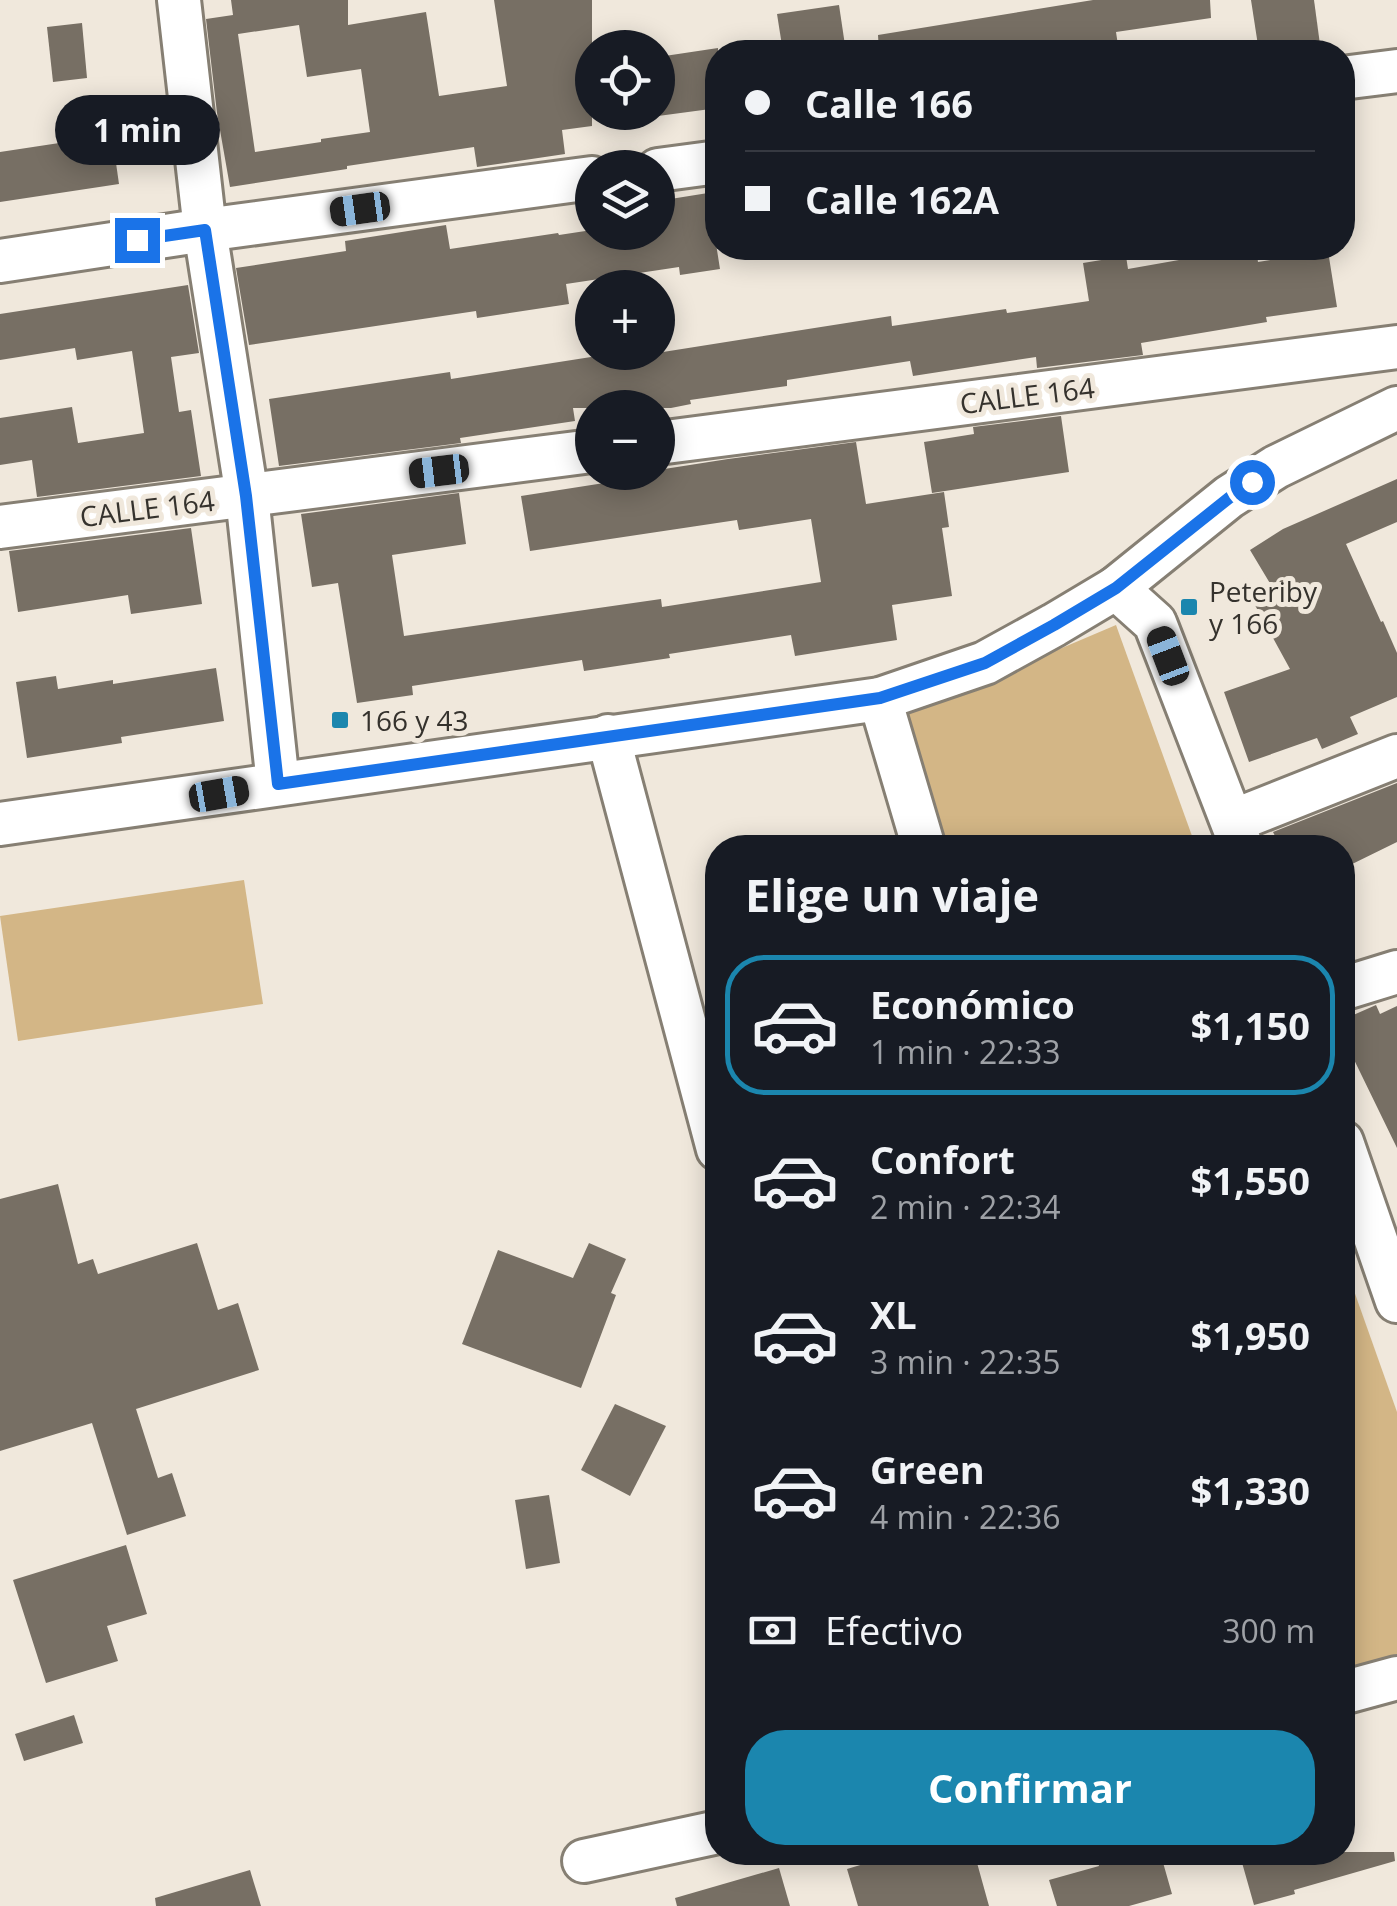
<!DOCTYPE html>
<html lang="es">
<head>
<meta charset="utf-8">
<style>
  :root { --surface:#171b24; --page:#20242c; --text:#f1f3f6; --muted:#9ea1a6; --line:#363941; --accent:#1b86ae }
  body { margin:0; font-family:"Open Sans",sans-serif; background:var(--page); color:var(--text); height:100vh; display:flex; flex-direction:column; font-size:38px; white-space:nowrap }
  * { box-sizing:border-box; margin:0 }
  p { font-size:32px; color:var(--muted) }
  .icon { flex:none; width:55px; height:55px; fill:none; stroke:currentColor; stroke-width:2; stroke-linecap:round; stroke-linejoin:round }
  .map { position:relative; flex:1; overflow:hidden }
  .side { position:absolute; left:705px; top:835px; width:650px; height:1030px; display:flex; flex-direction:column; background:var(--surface); border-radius:40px; box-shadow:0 5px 25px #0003 }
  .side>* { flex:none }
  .hud { position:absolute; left:705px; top:40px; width:650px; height:220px; border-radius:40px; box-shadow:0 5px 25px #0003; display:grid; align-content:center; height:220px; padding:0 40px; background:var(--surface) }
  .tools { position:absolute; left:575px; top:30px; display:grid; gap:20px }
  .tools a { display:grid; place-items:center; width:100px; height:100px; border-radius:50%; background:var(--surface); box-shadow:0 5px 25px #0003; font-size:50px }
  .end { position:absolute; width:45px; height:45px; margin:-22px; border:12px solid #1a73e8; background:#fff; box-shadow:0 0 0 5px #fff }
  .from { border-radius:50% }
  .bubble { position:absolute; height:70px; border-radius:35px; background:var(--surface); box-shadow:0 5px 25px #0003; font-size:32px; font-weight:700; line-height:70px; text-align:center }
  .car { position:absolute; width:30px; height:60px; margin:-30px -15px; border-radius:12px; box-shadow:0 0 8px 2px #0007; background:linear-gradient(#222 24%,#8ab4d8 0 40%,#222 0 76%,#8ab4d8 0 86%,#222 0) }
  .hud b { display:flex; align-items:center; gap:35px; height:95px; font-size:38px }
  .hud b+b { border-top:2px solid var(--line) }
  .hud i { width:25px; height:25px; background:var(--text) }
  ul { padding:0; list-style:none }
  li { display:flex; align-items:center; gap:30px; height:140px; margin:0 20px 15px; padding:0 20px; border:5px solid transparent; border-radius:40px }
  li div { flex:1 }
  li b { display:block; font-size:38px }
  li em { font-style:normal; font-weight:700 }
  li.active { border-color:var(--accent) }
  li>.icon { width:90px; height:90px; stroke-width:1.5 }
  h2 { padding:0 40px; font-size:45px; line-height:120px }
  .pay { display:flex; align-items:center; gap:25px; height:110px; padding:0 40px; font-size:38px }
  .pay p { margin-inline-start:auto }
  .primary-button { display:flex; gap:20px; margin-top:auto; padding:20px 40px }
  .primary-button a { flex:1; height:115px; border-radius:40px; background:var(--accent); color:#fff; font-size:40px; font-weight:700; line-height:115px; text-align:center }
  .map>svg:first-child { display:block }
  .green { fill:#d3b686 }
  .building { fill:#776f64; fill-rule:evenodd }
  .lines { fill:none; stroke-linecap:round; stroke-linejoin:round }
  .minor-casing { stroke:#867f73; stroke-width:48 }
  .minor { stroke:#fff; stroke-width:42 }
  .route { stroke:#1a73e8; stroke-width:12 }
  .poi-dot { fill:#1b86ae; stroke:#f0e8dc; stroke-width:4 }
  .labels { text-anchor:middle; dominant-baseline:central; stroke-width:10; stroke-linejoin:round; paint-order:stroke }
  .street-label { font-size:28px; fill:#35322d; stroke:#f0e8dc }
  .poi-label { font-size:28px; fill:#35322d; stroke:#f0e8dc; text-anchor:start }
</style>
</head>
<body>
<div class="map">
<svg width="1397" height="1906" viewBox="0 0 1397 1906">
  <rect width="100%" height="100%" fill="#f0e8dc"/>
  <g class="green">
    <path d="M1116 625 1196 847H942L902 716Z"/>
    <path d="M244 880 263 1004 18 1041 0 916Z"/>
    <path d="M1342 1257 1397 1412V1654L1343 1671Z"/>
  </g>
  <g class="building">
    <path d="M231 0H348V25L426 12 439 96 507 86 494 0H592V126L562 130 565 154 477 167 474 147 347 166V169L230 187 217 113 206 19 233 15ZM299 25 307 77 361 69 370 132 321 139V142L255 152 238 34Z"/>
    <path d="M1093 0H1210L1211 18 1116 32 1119 52H879L878 35Z"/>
    <path d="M1251 0H1314L1321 52H1259Z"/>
    <path d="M839 5 846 52H783L777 14Z"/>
    <path d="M82 23 87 78 53 82 47 27Z"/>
    <path d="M718 48V108L658 116V57Z"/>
    <path d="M112 135 119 184 0 202V152Z"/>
    <path d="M708 193 720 269 680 275 679 267 566 284 569 304 477 318 476 311 249 345 236 268 346 251 345 241 446 225 450 249 558 233 559 235 592 230V232H658V201Z"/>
    <path d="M1247 248H1256L1258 262 1328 251 1337 307 1266 317 1267 322 1141 343 1143 355 1037 368 1036 357 913 376 910 361 787 380V386L690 400 691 404 671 408H573L575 421 460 438 461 443 279 466 269 399 450 372 451 379 623 352H663L891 316 892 326 1006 309 1007 313 1089 301 1083 263 1126 256 1128 269Z"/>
    <path d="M188 285 199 353 171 357 179 412 191 410 201 476 37 497 32 460 0 465V418L72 407 78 443 144 433 132 351 77 360 75 348 0 360V314Z"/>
    <path d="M1061 416 1069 472 932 493 924 442 974 434 973 427Z"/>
    <path d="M856 442 866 504 944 492 949 527 942 528 952 596 892 605 897 640 795 656 791 635 669 654 670 658 584 671 582 660 412 686 413 695 357 703 338 583 312 587 301 514 459 493 466 544 392 555 404 636 661 599 662 607 821 582 811 519 739 530 737 520 530 551 521 496 617 481 616 476 658 472V470L728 459Z"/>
    <path d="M1397 479V522L1346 544 1381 622 1383 621 1397 653V697L1350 717 1358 734 1322 749 1317 738 1249 762 1224 692 1290 669 1250 596 1271 585 1250 550 1283 529Z"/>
    <path d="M191 528 202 604 131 614 128 595 18 612 9 551Z"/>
    <path d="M216 668 224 721 121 737 122 743 27 758 16 682 56 676 58 689 113 680V684Z"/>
    <path d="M1397 783V842L1342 869V848H1281L1273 832Z"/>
    <path d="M1376 1005 1380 1014 1397 1006V1148L1342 1035V1020Z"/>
    <path d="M58 1184 78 1264 93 1259 98 1274 197 1243 218 1310 238 1303 259 1370 136 1409 158 1478 172 1473 186 1516 127 1535 92 1423 0 1451V1199Z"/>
    <path d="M589 1243 626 1259 611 1293 616 1295 581 1388 462 1344 498 1250 573 1278Z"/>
    <path d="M615 1404 666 1426 630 1496 581 1470Z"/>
    <path d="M549 1495 560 1563 526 1569 515 1500Z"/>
    <path d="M126 1545 147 1614 107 1626 118 1661 46 1683 13 1580Z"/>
    <path d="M74 1715 83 1743 24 1761 15 1734Z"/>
    <path d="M875 1852H974L989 1906H858L847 1869 877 1860Z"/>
    <path d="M1120 1852H1160L1172 1894 1129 1906H1057L1049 1880 1099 1866 1097 1859Z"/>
    <path d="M1239 1852H1394L1395 1861 1294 1890 1295 1894 1254 1905Z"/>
    <path d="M779 1868 790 1906H677L675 1898Z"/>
    <path d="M250 1870 261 1906H156L155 1898Z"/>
  </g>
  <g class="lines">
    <g class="minor-casing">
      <g id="minor">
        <path d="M179 0 205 230 247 496 278 784"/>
        <path d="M1342 78 1397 71"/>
        <path d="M658 170 718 162"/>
        <path d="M0 261 205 230 592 178"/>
        <path d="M658 443 1397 347"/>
        <path d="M0 527 592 451"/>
        <path d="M1116 588 1155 623 1242 848"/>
        <path d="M880 699 924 848"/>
        <path d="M608 736 718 1149"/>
        <path d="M1233 821 1397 756"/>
        <path d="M0 824 880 699 985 663 1054 625 1116 588 1229 497 1276 467 1397 408"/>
        <path d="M1342 989 1397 972"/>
        <path d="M1342 1142 1397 1301"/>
        <path d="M1342 1693 1397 1678"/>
        <path d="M584 1861 718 1832"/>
      </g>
    </g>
    <use href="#minor" class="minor"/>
  </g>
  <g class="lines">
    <path class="route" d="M137 240 205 230 246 496 278 784 880 698 985 663 1054 625 1116 588 1229 498 1252 482"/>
  </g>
  <g class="poi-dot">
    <rect x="1179" y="597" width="20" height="20" rx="5"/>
    <rect x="330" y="710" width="20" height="20" rx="5"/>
  </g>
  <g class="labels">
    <g class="street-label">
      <text transform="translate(1027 395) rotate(-7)">CALLE 164</text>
      <text transform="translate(147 508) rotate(-7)">CALLE 164</text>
    </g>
    <g class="poi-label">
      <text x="1209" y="591">Peteriby<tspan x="1209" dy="32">y 166</tspan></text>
      <text x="360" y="720">166 y 43</text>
    </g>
  </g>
</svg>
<div class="tools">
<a><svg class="icon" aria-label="locate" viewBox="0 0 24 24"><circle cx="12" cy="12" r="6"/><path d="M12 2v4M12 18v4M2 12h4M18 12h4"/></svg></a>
<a><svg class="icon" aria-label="layers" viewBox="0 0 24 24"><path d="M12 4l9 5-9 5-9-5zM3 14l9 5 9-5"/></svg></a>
<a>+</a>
<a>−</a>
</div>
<i class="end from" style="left:1252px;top:482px"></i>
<i class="end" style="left:137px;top:240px"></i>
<div class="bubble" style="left:55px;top:95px;width:165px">1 min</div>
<i class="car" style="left:360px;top:209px;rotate:262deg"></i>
<i class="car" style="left:439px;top:471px;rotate:263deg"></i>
<i class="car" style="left:1168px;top:656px;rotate:339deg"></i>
<i class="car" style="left:219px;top:794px;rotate:80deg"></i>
<div class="hud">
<b><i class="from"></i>Calle 166</b>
<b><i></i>Calle 162A</b>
</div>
<section class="side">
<h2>Elige un viaje</h2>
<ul>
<li class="active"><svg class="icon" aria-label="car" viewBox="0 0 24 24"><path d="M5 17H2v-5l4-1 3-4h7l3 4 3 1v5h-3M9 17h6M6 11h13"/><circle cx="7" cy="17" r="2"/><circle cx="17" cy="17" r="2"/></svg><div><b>Económico</b><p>1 min · 22:33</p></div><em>$1,150</em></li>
<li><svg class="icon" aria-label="car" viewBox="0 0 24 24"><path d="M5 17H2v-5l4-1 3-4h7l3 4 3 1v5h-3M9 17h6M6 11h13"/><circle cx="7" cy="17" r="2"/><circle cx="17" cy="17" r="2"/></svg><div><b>Confort</b><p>2 min · 22:34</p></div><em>$1,550</em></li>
<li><svg class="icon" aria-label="car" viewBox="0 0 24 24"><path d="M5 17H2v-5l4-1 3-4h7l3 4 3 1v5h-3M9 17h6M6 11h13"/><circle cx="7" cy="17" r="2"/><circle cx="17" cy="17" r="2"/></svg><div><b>XL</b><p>3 min · 22:35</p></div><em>$1,950</em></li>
<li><svg class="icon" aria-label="car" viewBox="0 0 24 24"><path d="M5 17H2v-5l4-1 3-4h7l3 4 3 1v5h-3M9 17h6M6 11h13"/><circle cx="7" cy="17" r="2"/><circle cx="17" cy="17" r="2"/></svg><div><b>Green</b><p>4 min · 22:36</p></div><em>$1,330</em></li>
</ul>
<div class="pay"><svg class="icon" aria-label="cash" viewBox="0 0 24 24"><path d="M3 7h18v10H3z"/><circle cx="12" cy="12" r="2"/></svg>Efectivo<p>300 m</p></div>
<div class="primary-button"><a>Confirmar</a></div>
</section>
</div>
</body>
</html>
